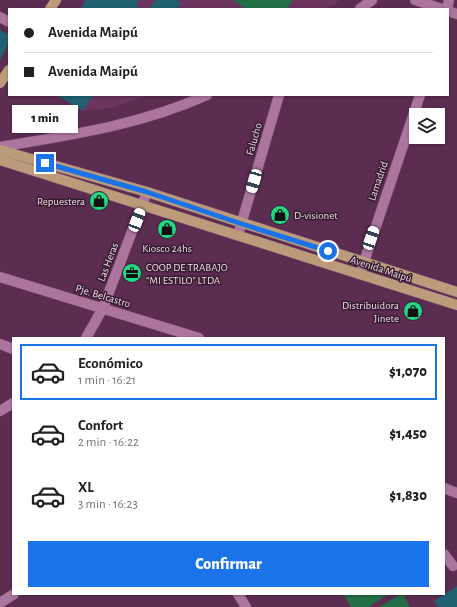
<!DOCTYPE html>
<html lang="es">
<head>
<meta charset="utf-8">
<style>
  :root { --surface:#fff; --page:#f2f2f2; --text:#202124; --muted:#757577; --line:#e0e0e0; --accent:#1a73e8 }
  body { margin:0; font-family:"Alegreya Sans",sans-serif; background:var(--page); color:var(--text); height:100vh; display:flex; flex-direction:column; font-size:15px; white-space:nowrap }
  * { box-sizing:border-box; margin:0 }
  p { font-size:13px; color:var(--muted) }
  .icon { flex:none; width:22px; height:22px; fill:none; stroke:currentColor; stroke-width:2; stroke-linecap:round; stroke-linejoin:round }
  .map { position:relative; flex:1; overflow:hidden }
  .sheet { position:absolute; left:12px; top:337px; width:433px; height:258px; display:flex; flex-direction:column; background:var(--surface); border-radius:0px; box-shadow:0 1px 3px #0004 }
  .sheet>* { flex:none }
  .banner { position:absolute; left:8px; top:8px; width:441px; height:88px; border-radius:0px; box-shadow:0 1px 3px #0004; display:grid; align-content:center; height:88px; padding:0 16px; background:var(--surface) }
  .fabs { position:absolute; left:409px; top:108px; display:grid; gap:8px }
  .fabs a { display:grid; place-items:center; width:36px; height:36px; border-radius:0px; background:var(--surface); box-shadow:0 1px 3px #0004; font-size:20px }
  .end { position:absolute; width:18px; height:18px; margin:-9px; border:5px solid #1a73e8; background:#fff; box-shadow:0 0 0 2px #fff }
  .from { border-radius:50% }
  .bubble { position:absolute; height:28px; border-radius:0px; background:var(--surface); box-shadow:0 1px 3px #0004; font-size:13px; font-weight:800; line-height:28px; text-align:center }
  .car { position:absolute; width:12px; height:24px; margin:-12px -6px; border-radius:5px; box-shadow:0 0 3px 1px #0007; background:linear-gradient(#fff 24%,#345 0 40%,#fff 0 76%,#345 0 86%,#fff 0) }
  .banner b { display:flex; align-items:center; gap:14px; height:38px; font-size:15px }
  .banner b+b { border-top:1px solid var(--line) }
  .banner i { width:10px; height:10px; background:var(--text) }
  ul { padding:7px 0 0; list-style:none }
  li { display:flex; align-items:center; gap:12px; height:56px; margin:0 8px 6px; padding:0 8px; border:2px solid transparent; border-radius:0px }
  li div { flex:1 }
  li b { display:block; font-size:15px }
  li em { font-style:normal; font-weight:800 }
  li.on { border-color:var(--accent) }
  li>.icon { width:36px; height:36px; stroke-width:1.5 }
  .primary-button { display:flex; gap:8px; margin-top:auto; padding:8px 16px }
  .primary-button a { flex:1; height:46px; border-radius:0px; background:var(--accent); color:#fff; font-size:16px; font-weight:800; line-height:46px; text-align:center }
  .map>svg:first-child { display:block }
  .built { fill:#6b355e }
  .pitch { fill:#236e47 }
  .building { fill:#206272 }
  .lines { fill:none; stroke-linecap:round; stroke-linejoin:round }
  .minor-casing { stroke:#764c6d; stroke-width:11 }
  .major-casing { stroke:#764c6d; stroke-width:11 }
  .minor { stroke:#ac759d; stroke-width:10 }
  .major { stroke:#bc9b7a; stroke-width:10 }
  .route { stroke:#1a73e8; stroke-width:5 }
  .labels { text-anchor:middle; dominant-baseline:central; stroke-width:3; stroke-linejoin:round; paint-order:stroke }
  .street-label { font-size:11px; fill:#f5d7ec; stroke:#341e2e }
  .poi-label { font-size:11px; fill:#f5d7ec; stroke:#341e2e; text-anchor:end }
</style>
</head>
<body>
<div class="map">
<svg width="457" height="607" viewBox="0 0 457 607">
  <rect width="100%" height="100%" fill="#5c2c51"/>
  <g class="built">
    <path d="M86 0H341L327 9H80Z"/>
    <path d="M57 95H152L109 108 83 111Z"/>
  </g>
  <g class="pitch">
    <path d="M233 0H293L287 9H246Z"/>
    <path d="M343 594H389L368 607H351Z"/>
    <path d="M401 594H403L410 607H379Z"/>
  </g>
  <g class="building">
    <path d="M86 0H139L136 5 142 9H80Z"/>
    <path d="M156 0H176L181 3 177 9H149Z"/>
    <path d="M0 30 9 35V43L0 60Z"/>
    <path d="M57 95H93L83 111Z"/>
    <path d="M457 586V607H438L434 601Z"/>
  </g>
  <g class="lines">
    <g class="minor-casing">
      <g id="minor">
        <path d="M415 0 442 9"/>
        <path d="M360 9 372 0"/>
        <path d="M447 9 449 0"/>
        <path d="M448 11 457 14"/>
        <path d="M0 17 9 22"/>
        <path d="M0 147C70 135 141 125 207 95"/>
        <path d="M238 235 279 95"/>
        <path d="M360 274 420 95"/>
        <path d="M0 277 199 338"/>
        <path d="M86 338 103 308 147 192"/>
        <path d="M0 344 13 349"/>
        <path d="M0 411 13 403"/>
        <path d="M444 488 457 493"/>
        <path d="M444 554 453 566"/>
        <path d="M238 594 246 607"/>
        <path d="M0 603 14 594"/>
      </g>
    </g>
    <g class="major-casing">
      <g id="major">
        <path d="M50 9 56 0"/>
        <path d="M0 83 9 70"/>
        <path d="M0 150 147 192 457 292"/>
        <path d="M0 160 457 305"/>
      </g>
    </g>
    <use href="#minor" class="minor"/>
    <use href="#major" class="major"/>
  </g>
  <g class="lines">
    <path class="route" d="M45 163 147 192 242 224 328 251"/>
  </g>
  <defs>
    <g id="shop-disc" transform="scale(1)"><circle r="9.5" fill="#21d887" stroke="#341e2e"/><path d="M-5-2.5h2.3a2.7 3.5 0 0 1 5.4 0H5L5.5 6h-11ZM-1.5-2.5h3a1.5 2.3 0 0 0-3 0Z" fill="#111"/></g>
    <g id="office-disc" transform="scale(1)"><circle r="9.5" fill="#21d887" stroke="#341e2e"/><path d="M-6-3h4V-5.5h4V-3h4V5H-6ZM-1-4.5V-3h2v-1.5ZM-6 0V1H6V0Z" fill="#111"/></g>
  </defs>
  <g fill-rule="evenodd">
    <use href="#shop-disc" x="99" y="201"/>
    <use href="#shop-disc" x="280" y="215"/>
    <use href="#shop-disc" x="167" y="229"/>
    <use href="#office-disc" x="132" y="273"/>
    <use href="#shop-disc" x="413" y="311"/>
  </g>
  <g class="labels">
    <g class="street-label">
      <text transform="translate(254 139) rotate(-74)">Falucho</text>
      <text transform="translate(378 181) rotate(-71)">Lamadrid</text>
      <text transform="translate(108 262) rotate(-69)">Las Heras</text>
      <text transform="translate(381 269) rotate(18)">Avenida Maipú</text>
      <text transform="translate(103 296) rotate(17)">Pje. Belcastro</text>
    </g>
    <g class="poi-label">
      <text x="85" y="201">Repuestera</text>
      <text x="294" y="215" text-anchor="start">D-visionet</text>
      <text x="167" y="248" text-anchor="middle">Kiosco 24hs</text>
      <text x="146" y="267" text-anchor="start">COOP DE TRABAJO<tspan x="146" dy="13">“MI ESTILO” LTDA</tspan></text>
      <text x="399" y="305">Distribuidora<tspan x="399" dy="13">Jinete</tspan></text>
    </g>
  </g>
</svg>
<div class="fabs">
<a><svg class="icon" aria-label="layers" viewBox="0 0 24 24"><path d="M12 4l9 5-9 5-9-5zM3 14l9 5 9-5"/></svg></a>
</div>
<i class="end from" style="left:328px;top:251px"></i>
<i class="end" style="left:45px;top:163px"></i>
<div class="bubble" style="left:12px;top:105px;width:66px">1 min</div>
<i class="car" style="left:254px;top:181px;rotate:196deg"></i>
<i class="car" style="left:137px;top:220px;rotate:21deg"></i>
<i class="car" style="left:371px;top:238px;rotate:19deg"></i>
<div class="banner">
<b><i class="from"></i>Avenida Maipú</b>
<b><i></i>Avenida Maipú</b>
</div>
<section class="sheet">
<ul>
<li class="on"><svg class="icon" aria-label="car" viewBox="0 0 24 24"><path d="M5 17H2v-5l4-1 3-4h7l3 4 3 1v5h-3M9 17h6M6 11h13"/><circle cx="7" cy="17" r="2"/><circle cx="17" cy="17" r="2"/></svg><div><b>Económico</b><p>1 min · 16:21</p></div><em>$1,070</em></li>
<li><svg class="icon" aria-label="car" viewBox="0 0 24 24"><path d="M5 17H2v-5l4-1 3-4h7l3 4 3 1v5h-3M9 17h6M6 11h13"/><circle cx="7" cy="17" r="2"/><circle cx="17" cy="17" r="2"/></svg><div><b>Confort</b><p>2 min · 16:22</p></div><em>$1,450</em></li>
<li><svg class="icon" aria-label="car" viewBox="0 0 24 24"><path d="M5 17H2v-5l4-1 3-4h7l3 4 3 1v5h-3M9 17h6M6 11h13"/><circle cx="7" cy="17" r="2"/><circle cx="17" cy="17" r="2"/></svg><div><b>XL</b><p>3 min · 16:23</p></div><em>$1,830</em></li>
</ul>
<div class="primary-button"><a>Confirmar</a></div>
</section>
</div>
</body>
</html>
